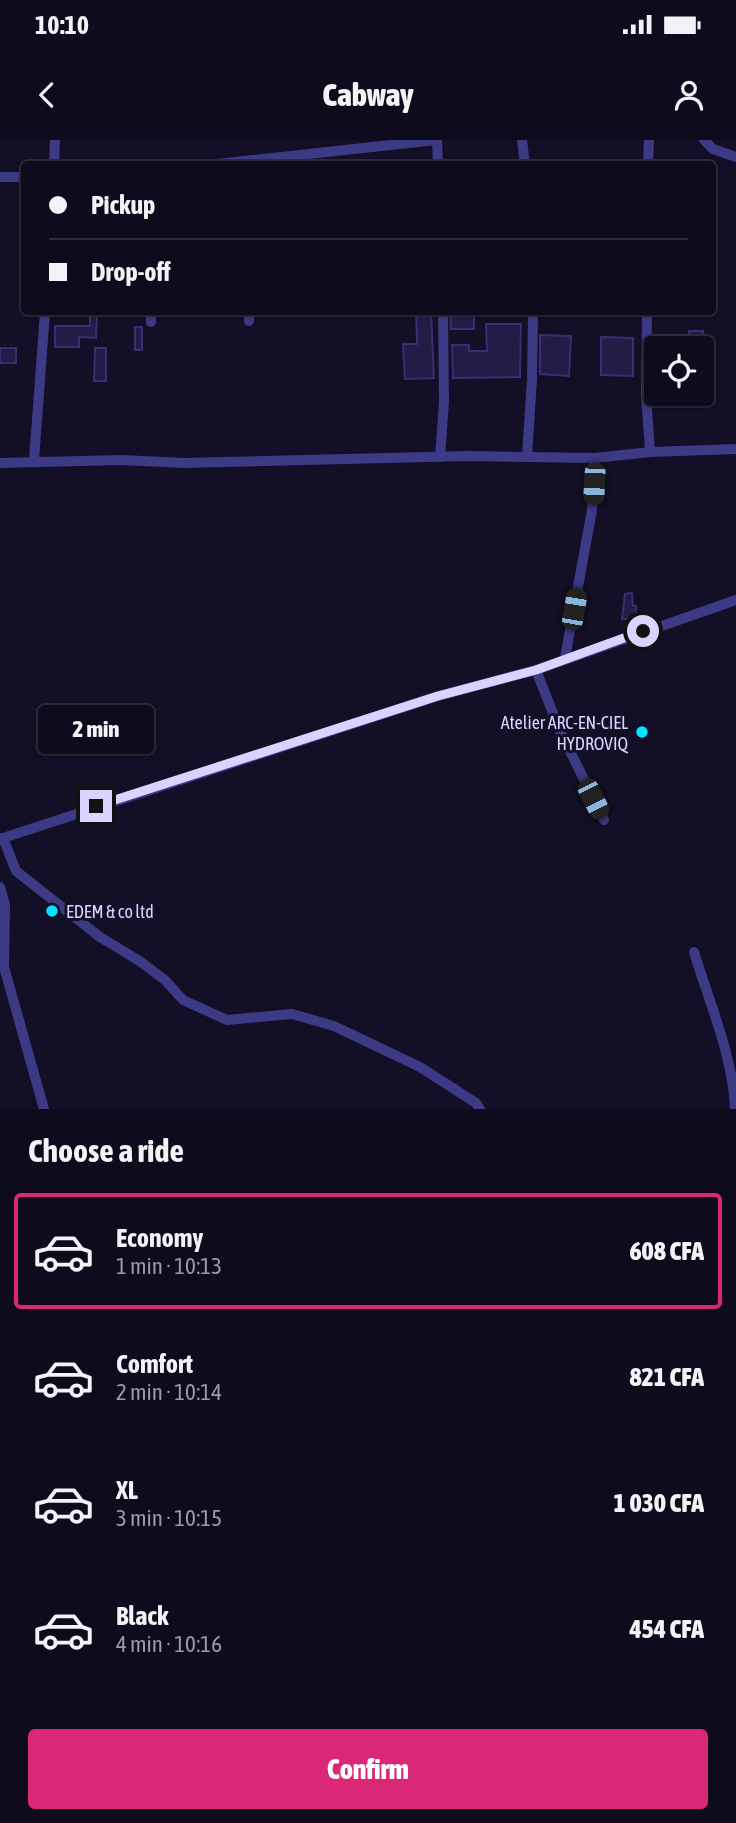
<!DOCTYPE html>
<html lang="en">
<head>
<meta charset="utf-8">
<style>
  :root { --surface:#0e0b1c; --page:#171425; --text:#f1f3f6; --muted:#9b9ba3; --line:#2e2b3b; --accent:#db2777 }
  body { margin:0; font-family:"Asap Condensed",sans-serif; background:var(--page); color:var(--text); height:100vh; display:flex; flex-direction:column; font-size:26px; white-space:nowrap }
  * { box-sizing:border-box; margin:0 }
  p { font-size:23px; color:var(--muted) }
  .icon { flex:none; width:38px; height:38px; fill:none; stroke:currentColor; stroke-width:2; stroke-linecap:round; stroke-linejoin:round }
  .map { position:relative; height:969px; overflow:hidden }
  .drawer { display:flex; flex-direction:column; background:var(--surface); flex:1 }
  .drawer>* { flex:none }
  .guide { position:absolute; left:21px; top:21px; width:695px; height:154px; border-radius:7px; box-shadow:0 2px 5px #0004,0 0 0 2px var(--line); display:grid; align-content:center; height:154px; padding:0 28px; background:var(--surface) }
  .controls { position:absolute; left:644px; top:196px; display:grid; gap:14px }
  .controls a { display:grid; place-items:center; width:70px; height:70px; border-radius:7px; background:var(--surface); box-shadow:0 2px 5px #0004,0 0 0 2px var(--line); font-size:35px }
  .end { position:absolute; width:32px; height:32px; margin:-16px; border:9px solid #d9d4ff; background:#111; box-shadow:0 0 0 4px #111 }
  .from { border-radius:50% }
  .bubble { position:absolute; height:49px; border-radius:7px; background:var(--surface); box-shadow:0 2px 5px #0004,0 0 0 2px var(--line); font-size:23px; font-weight:800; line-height:49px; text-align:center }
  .car { position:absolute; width:21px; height:42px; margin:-21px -10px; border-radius:9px; box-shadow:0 0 5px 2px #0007; background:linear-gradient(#222 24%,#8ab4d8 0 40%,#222 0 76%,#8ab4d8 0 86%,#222 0) }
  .guide b { display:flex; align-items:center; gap:24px; height:66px; font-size:26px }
  .guide b+b { border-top:2px solid var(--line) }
  .guide i { width:18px; height:18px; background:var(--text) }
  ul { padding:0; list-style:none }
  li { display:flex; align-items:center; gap:21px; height:116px; margin:0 14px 10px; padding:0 14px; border:4px solid transparent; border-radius:7px }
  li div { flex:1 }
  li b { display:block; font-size:26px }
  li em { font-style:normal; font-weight:800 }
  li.selected { border-color:var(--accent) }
  li>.icon { width:63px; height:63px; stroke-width:1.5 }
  h2 { padding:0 28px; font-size:32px; line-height:84px }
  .action { display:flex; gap:14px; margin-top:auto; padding:14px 28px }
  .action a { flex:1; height:80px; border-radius:7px; background:var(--accent); color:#fff; font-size:28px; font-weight:800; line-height:80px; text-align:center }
  .status { display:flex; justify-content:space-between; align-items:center; height:49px; padding:0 35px; background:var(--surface); direction:ltr }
  .status svg { height:19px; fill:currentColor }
  header { display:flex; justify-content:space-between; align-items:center; height:91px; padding:0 28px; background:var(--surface); font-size:32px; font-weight:800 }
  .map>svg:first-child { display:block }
  .building { fill:#241b47; stroke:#3b2d73; stroke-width:2 }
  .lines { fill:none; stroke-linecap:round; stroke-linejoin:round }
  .street { stroke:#3d3a85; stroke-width:10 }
  .route { stroke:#d9d4ff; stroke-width:9 }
  .poi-dot { fill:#00e5ff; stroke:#130f26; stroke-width:2.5 }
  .labels { text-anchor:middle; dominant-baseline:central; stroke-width:6; stroke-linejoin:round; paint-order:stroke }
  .poi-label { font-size:18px; fill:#d9d4ff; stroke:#130f26; text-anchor:end }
</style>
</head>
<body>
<div class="status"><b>10:10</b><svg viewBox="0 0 49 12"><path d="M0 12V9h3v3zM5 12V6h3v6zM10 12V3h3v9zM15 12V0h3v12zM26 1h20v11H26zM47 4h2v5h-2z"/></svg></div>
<header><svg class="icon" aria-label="back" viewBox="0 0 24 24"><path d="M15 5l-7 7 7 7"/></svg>Cabway<svg class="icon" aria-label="person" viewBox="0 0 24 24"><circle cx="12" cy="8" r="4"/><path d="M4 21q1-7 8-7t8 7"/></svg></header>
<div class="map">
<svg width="736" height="969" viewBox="0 0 736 969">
  <rect width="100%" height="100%" fill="#130f26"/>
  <g class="building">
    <path d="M416 172H431L434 238 405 239 403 204H417Z"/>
    <path d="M450 172H474V189H451Z"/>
    <path d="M90 175H97L96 198 79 197V207H55V186H90Z"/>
    <path d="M486 184H521L520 237 453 238 452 205H469V211H487Z"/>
    <rect x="135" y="187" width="7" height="23"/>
    <path d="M689 191H703L702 208H689Z"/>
    <path d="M540 195 571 196 569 236 540 234Z"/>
    <path d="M601 197 633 198V236L601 235Z"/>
    <rect x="0" y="208" width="16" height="15"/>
    <path d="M95 208H106V241H94Z"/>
    <path d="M632 453 633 466H636V479H622L625 454Z"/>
  </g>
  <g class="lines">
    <g class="street">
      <path d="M437 0 438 24"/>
      <path d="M522 0 525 24"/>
      <path d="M704 0 713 9 736 17"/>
      <path d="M54 24 55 0"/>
      <path d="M217 24 436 0"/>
      <path d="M648 24 649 0"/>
      <path d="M0 37H24"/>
      <path d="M151 172V182"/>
      <path d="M647 172 646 254 650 312"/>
      <path d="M249 181V172"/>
      <path d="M527 316 532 239 533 172"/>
      <path d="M440 317 444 262 443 172"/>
      <path d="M34 320 45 172"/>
      <path d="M0 323 122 320 184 323 467 316 595 318 650 312 736 309"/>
      <path d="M565 518 592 370 595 318"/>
      <path d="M536 530 560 591 604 680"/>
      <path d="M3 698 16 731 100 797 141 822 166 841 183 860 227 880 292 874 334 886 420 927 476 963 480 969"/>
      <path d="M0 699 438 556 536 530 736 460"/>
      <path d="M0 747 5 765 4 827 44 969"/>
      <path d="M694 812C709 862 733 916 735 969"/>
    </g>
  </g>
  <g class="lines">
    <path class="route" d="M96 666 438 556 536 530 643 491"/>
  </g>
  <g class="poi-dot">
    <circle cx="642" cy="592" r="7"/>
    <circle cx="52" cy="771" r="7"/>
  </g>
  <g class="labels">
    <g class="poi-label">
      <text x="628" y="582">Atelier ARC-EN-CIEL<tspan x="628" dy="21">HYDROVIQ</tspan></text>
      <text x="66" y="771" text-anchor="start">EDEM &amp; co ltd</text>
    </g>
  </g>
</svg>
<div class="controls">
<a><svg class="icon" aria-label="locate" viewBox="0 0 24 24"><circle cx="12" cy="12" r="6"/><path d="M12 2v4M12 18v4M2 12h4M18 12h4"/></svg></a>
</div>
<i class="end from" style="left:643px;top:491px"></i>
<i class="end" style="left:96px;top:666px"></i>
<div class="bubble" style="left:38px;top:565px;width:116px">2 min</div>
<i class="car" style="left:594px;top:344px;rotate:183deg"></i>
<i class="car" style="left:574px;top:469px;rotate:10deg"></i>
<i class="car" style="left:593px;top:659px;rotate:153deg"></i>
<div class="guide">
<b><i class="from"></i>Pickup</b>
<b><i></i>Drop-off</b>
</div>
</div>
<section class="drawer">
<h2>Choose a ride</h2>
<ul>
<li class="selected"><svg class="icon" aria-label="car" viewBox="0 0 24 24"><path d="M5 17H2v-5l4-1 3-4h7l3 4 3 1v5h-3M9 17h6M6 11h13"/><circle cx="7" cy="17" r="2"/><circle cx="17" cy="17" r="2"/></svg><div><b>Economy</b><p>1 min · 10:13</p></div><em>608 CFA</em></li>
<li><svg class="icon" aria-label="car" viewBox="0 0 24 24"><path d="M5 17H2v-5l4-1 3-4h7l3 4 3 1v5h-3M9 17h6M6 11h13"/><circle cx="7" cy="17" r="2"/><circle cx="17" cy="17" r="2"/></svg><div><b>Comfort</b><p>2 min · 10:14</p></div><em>821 CFA</em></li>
<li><svg class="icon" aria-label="car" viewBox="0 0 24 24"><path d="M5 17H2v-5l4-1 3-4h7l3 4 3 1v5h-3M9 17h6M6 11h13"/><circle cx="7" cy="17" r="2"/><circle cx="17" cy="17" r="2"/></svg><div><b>XL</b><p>3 min · 10:15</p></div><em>1 030 CFA</em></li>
<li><svg class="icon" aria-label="car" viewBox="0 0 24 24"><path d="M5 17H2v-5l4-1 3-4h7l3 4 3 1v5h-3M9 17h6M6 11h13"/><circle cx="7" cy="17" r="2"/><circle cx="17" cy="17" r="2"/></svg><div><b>Black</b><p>4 min · 10:16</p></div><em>454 CFA</em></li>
</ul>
<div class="action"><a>Confirm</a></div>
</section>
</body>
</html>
